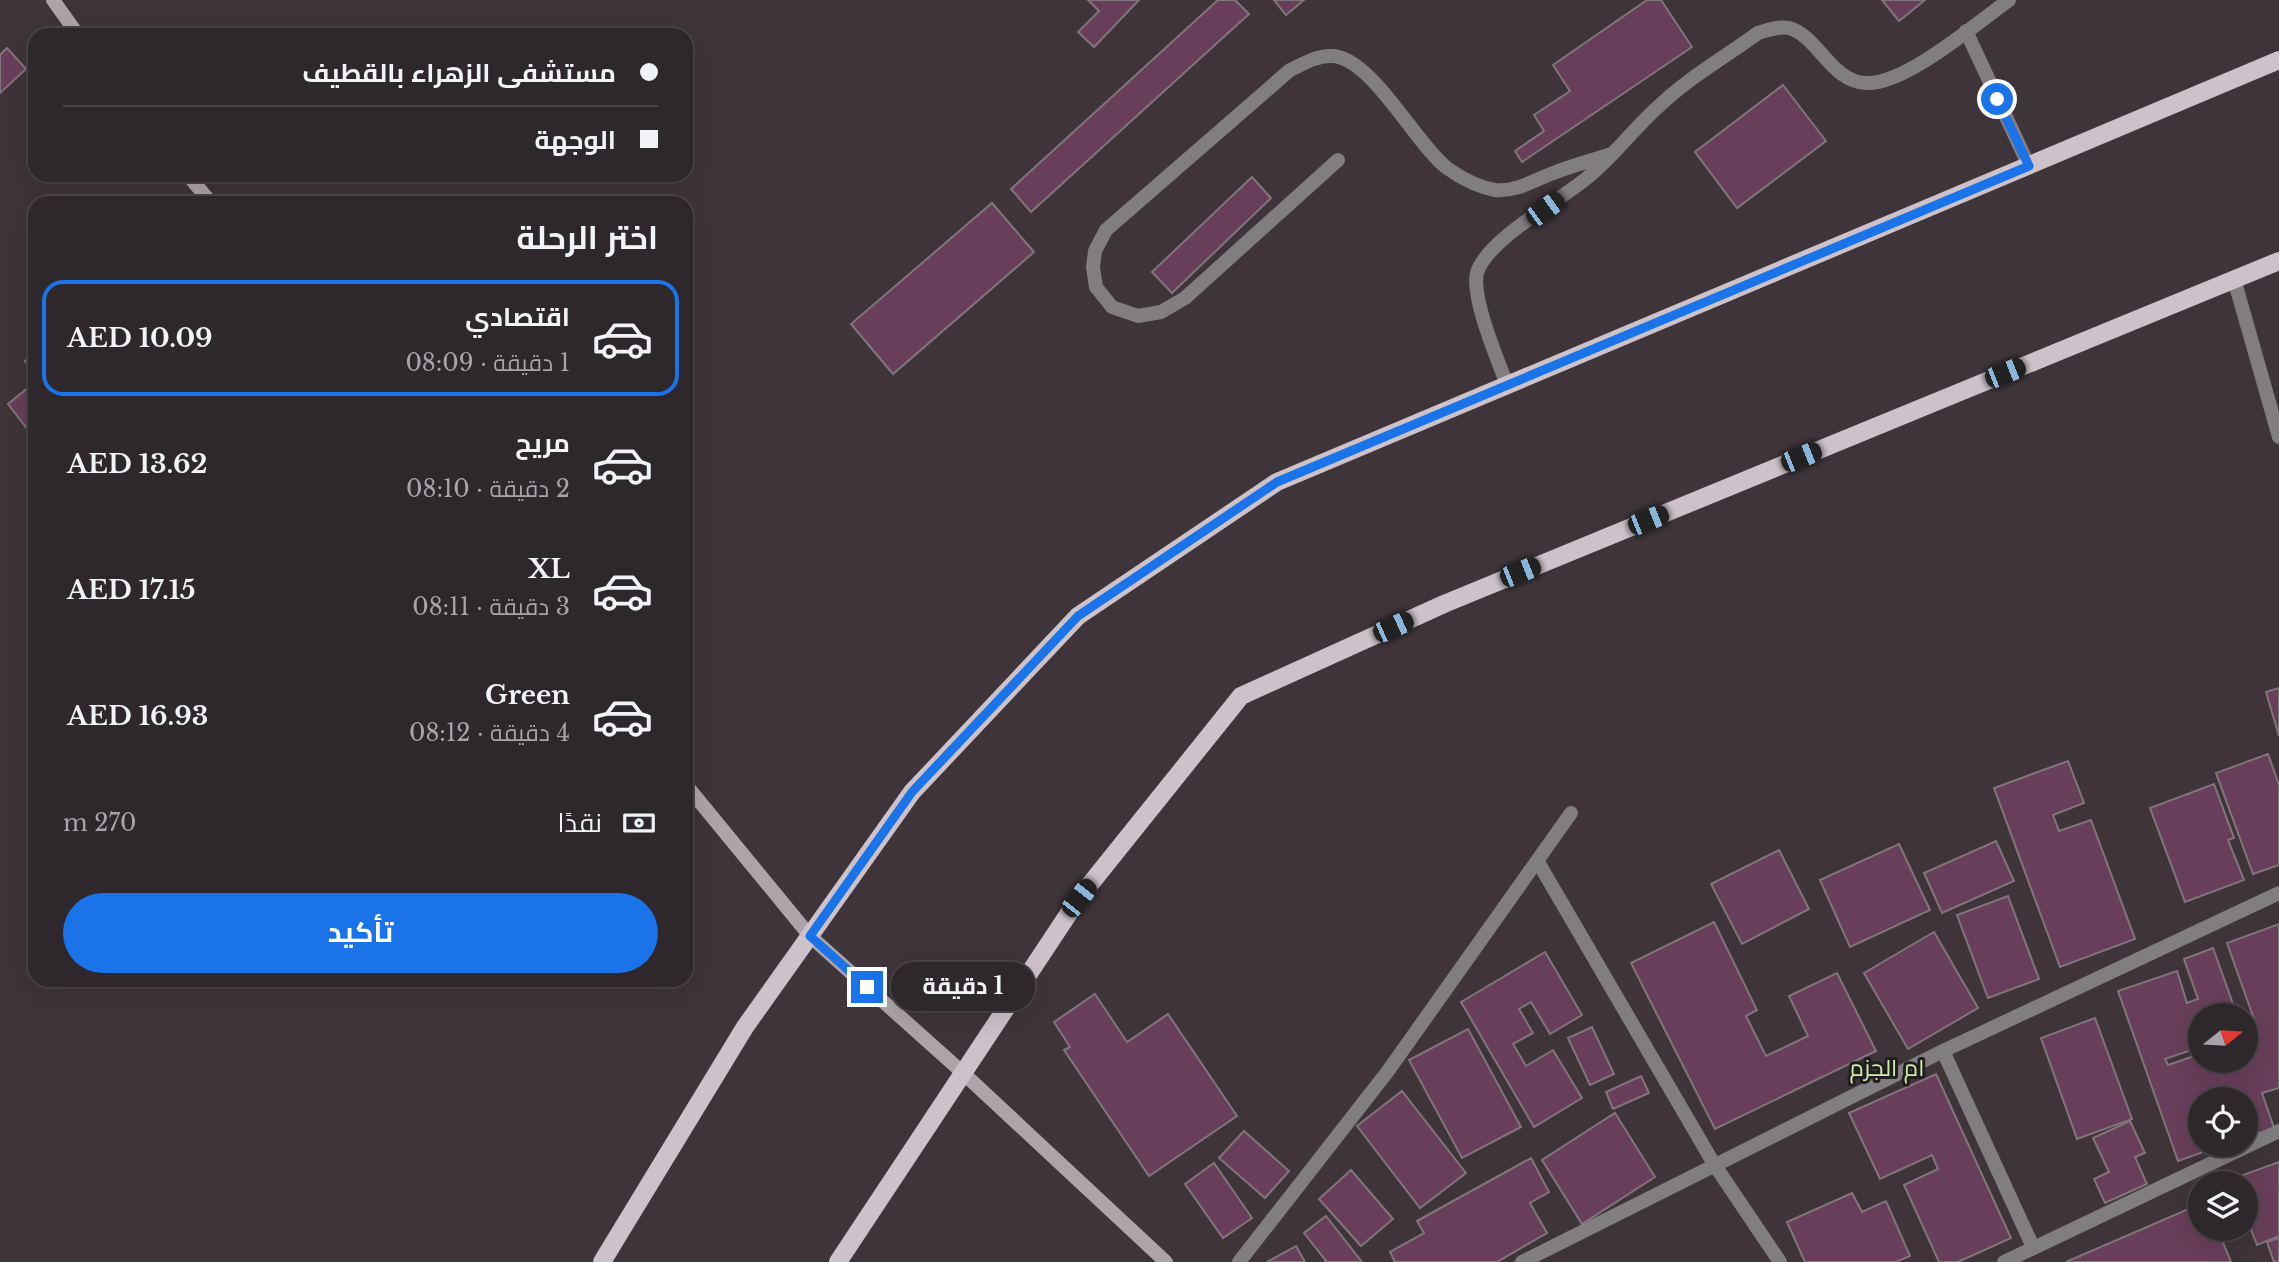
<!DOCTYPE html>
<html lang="ar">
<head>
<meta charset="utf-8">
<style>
  :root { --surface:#2e272c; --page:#362f34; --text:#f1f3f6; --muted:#a7a5a9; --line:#494448; --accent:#1a73e8 }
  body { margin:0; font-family:"Libre Baskerville",Cairo,serif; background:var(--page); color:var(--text); direction:rtl; height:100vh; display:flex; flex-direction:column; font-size:26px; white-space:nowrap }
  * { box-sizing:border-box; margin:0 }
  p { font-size:23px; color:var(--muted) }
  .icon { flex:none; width:38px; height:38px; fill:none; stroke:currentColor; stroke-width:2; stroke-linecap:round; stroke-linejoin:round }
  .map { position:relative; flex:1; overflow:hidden; direction:ltr }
  .sheet { position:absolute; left:28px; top:196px; width:665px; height:791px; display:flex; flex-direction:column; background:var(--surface); border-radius:21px; box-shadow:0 7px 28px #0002,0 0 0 2px var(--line); direction:rtl }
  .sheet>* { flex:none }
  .top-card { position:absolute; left:28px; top:28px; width:665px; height:154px; border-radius:21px; box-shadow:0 7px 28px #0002,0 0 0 2px var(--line); direction:rtl; display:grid; align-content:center; height:154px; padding:0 35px; background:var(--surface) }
  .needle { width:46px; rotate:72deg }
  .controls { position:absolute; left:2188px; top:1003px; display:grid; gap:14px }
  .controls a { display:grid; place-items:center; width:70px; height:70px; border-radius:50%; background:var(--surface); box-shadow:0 7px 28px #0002,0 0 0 2px var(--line); font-size:35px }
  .end { position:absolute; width:32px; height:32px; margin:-16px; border:9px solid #1a73e8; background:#fff; box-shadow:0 0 0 4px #fff }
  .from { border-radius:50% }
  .bubble { position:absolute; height:49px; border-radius:24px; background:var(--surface); box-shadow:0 7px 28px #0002,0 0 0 2px var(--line); font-size:23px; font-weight:700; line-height:49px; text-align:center; direction:rtl }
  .car { position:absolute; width:21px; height:42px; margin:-21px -10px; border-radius:9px; box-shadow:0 0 5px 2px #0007; background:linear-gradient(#222 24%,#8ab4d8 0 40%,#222 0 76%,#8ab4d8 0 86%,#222 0) }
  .top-card b { display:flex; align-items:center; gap:24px; height:66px; font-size:26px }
  .top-card b+b { border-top:2px solid var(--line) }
  .top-card i { width:18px; height:18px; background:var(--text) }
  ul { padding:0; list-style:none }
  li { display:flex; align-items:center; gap:21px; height:116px; margin:0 14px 10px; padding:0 21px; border:4px solid transparent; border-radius:21px }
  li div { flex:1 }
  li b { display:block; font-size:26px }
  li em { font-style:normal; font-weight:700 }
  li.active { border-color:var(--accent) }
  li>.icon { width:63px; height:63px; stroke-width:1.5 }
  h2 { padding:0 35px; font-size:32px; line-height:84px }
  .pay { display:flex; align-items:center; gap:18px; height:77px; padding:0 35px; font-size:26px }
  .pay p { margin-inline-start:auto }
  .action { display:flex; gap:14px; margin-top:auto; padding:14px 35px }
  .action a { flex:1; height:80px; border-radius:42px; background:var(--accent); color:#fff; font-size:28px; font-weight:700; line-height:80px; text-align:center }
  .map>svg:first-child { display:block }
  .building { fill:#693e5a; stroke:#81757c; stroke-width:2 }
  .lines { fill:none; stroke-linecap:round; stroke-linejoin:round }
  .lane { stroke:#827d80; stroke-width:14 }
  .street { stroke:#827d80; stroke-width:14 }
  .secondary { stroke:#ada4a9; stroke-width:14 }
  .primary { stroke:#cdc2c9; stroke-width:18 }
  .route { stroke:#1a73e8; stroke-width:9 }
  .labels { text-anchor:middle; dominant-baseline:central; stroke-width:6; stroke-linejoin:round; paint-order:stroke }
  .neighbourhood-label { font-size:23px; fill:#ccefa8; stroke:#211d20 }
</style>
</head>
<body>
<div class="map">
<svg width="2279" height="1262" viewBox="0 0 2279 1262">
  <rect width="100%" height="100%" fill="#3e343a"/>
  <g class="building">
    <path d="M1088 0H1139L1094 47 1078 32 1099 11Z"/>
    <path d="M1218 0H1235L1249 14 1031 212 1011 189Z"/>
    <path d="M1274 0H1304L1286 15Z"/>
    <path d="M1647 0H1661L1692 47 1522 162 1515 151 1544 131 1534 115 1570 91 1553 65Z"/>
    <path d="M1882 0H1925L1899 21Z"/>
    <path d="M7 48 26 69 0 93V55Z"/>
    <path d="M1783 85 1826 141 1737 208 1695 152Z"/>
    <path d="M1252 177 1271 198 1172 293 1152 272Z"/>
    <path d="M992 203 1034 252 893 374 851 324Z"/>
    <path d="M35 353V374L25 361Z"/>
    <path d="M35 382V439L8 404Z"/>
    <path d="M2279 688V736L2266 692Z"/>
    <path d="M2268 754 2279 785V865L2253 874 2216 773Z"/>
    <path d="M2068 761 2084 803 2053 815 2059 831 2091 820 2135 939 2060 967 1994 788Z"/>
    <path d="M2214 784 2234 838 2228 840 2244 880 2185 902 2150 808Z"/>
    <path d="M1996 841 2014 881 1942 913 1924 873Z"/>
    <path d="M1899 844 1930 910 1850 947 1820 880Z"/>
    <path d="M1779 850 1809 909 1742 944 1711 884Z"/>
    <path d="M2008 896 2039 979 1988 998 1957 915Z"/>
    <path d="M1714 922 1757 1010 1746 1016 1766 1056 1808 1036 1789 996 1837 973 1876 1051 1715 1129 1631 963Z"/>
    <path d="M2279 924V1088L2262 1093 2274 1128 2245 1138V1099H2200V1144H2226L2178 1161 2118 991 2177 971 2187 1003 2198 999 2184 959 2213 948 2237 1015H2200V1047L2165 1059 2168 1065 2200 1054V1060H2245V1038L2259 1033 2227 943Z"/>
    <path d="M1934 932 1978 1008 1908 1049 1864 973Z"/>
    <path d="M1545 952 1582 1015 1550 1034 1531 1002 1519 1009 1533 1033 1513 1044 1526 1066 1553 1050 1582 1098 1534 1127 1461 1002Z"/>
    <path d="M1095 994 1127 1042 1168 1014 1237 1116 1149 1176 1064 1050 1070 1047 1054 1022Z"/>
    <path d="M2095 1018 2132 1119 2077 1139 2041 1038Z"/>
    <path d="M1592 1027 1614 1074 1590 1085 1568 1038Z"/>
    <path d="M1468 1029 1521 1127 1462 1158 1409 1060Z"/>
    <path d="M1936 1074 2011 1238 1958 1262H1939L1904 1185 1938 1169 1932 1155 1880 1179 1849 1113Z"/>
    <path d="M1641 1076 1649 1093 1613 1109 1606 1092Z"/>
    <path d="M1402 1091 1466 1173 1420 1208 1357 1126Z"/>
    <path d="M1615 1113 1655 1177 1582 1224 1542 1160Z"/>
    <path d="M2130 1121 2145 1153 2135 1157 2147 1184 2105 1203 2094 1179 2109 1172 2093 1138Z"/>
    <path d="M1244 1131 1289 1171 1265 1198 1219 1158Z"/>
    <path d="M1531 1158 1549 1192 1530 1203 1547 1233 1497 1262H1395L1390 1252 1424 1233 1417 1221Z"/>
    <path d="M2279 1162V1236L2257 1245 2245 1214V1183H2234L2232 1179Z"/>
    <path d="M1214 1163 1252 1218 1223 1238 1185 1184Z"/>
    <path d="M1351 1170 1393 1219 1361 1246 1319 1199Z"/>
    <path d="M1852 1193 1862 1212 1886 1201 1910 1256 1896 1262H1805L1787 1222Z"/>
    <path d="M2200 1204V1228H2217L2231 1262H2066Z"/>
    <path d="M1326 1216 1362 1262H1324L1326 1261 1304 1233Z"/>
    <path d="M2279 1238V1262H2274L2267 1242Z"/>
    <path d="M1296 1246 1305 1262H1267Z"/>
  </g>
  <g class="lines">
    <g class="lane">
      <path d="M1966 31 2029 166"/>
      <path d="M1338 160 1185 298 1161 312 1138 316 1112 307 1096 287 1093 267 1095 251 1106 230 1290 70C1303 64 1316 56 1330 56 1370 54 1416 145 1447 168 1461 178 1478 187 1495 190 1517 192 1536 179 1556 172 1574 165 1593 160 1612 154"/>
      <path d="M1507 385C1498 360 1471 298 1477 273 1487 239 1560 201 1588 177 1614 156 1634 128 1659 106 1688 78 1725 57 1758 33 1767 30 1779 26 1789 28 1818 36 1831 82 1866 83 1905 85 1977 23 2009 0"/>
    </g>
    <g class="street">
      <path d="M2234 279 2279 437"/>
      <path d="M1538 862 1714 1164 1780 1262"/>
      <path d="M1943 1051 2033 1247"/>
      <path d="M1239 1262 1388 1071 1571 813"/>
      <path d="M1522 1262 1943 1051 2279 893"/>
      <path d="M2004 1262 2279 1131"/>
    </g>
    <g class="secondary">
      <path d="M53 0 78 35"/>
      <path d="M188 175 211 203"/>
      <path d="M686 785 810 936 962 1072 1166 1262"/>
    </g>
    <g class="primary">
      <path d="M602 1262 745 1027 912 792 1078 616 1277 482 2279 60"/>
      <path d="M838 1262 1079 898 1241 696 1444 604 2279 261"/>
    </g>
  </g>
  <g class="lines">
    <path class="route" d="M867 987 810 936 912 792 1078 616 1277 482 2029 166 1997 99"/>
  </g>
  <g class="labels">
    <g class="neighbourhood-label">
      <text x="1887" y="1068">ام الجزم</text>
    </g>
  </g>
</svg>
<div class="controls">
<a><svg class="needle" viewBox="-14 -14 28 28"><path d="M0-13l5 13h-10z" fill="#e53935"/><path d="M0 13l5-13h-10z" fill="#a7a5a9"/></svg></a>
<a><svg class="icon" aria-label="locate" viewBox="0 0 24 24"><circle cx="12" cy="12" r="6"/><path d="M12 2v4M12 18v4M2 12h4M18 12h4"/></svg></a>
<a><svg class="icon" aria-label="layers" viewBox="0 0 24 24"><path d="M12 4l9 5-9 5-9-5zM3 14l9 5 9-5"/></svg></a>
</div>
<i class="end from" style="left:1997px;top:99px"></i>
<i class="end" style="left:867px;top:987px"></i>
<div class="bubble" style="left:891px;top:962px;width:144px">1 دقيقة</div>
<i class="car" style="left:1545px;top:209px;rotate:54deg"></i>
<i class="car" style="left:2005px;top:373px;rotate:68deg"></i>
<i class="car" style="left:1801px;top:457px;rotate:68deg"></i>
<i class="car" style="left:1648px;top:520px;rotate:68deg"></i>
<i class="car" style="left:1520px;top:572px;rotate:68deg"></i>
<i class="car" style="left:1393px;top:627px;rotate:66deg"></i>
<i class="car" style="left:1079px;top:898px;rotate:38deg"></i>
<div class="top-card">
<b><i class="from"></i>مستشفى الزهراء بالقطيف</b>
<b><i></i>الوجهة</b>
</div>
<section class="sheet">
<h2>اختر الرحلة</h2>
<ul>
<li class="active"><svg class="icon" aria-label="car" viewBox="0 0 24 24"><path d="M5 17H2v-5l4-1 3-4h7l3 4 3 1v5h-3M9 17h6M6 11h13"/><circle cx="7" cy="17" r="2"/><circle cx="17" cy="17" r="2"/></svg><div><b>اقتصادي</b><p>1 دقيقة · 08:09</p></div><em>AED 10.09</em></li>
<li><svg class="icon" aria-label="car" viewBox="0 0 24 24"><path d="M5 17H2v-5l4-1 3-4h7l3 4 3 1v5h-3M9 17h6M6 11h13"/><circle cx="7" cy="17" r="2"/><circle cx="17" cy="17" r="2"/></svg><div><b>مريح</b><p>2 دقيقة · 08:10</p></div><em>AED 13.62</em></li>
<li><svg class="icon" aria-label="car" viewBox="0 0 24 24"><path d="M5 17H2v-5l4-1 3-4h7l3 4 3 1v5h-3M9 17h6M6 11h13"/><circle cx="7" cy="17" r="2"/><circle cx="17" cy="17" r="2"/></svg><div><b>XL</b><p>3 دقيقة · 08:11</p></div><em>AED 17.15</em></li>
<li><svg class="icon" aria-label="car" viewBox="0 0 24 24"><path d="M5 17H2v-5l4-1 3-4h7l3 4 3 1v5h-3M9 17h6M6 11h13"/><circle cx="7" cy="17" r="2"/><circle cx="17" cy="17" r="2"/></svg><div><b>Green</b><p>4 دقيقة · 08:12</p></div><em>AED 16.93</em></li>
</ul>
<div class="pay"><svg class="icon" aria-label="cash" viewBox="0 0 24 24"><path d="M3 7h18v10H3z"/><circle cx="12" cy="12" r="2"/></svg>نقدًا<p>270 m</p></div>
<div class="action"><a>تأكيد</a></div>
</section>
</div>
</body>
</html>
